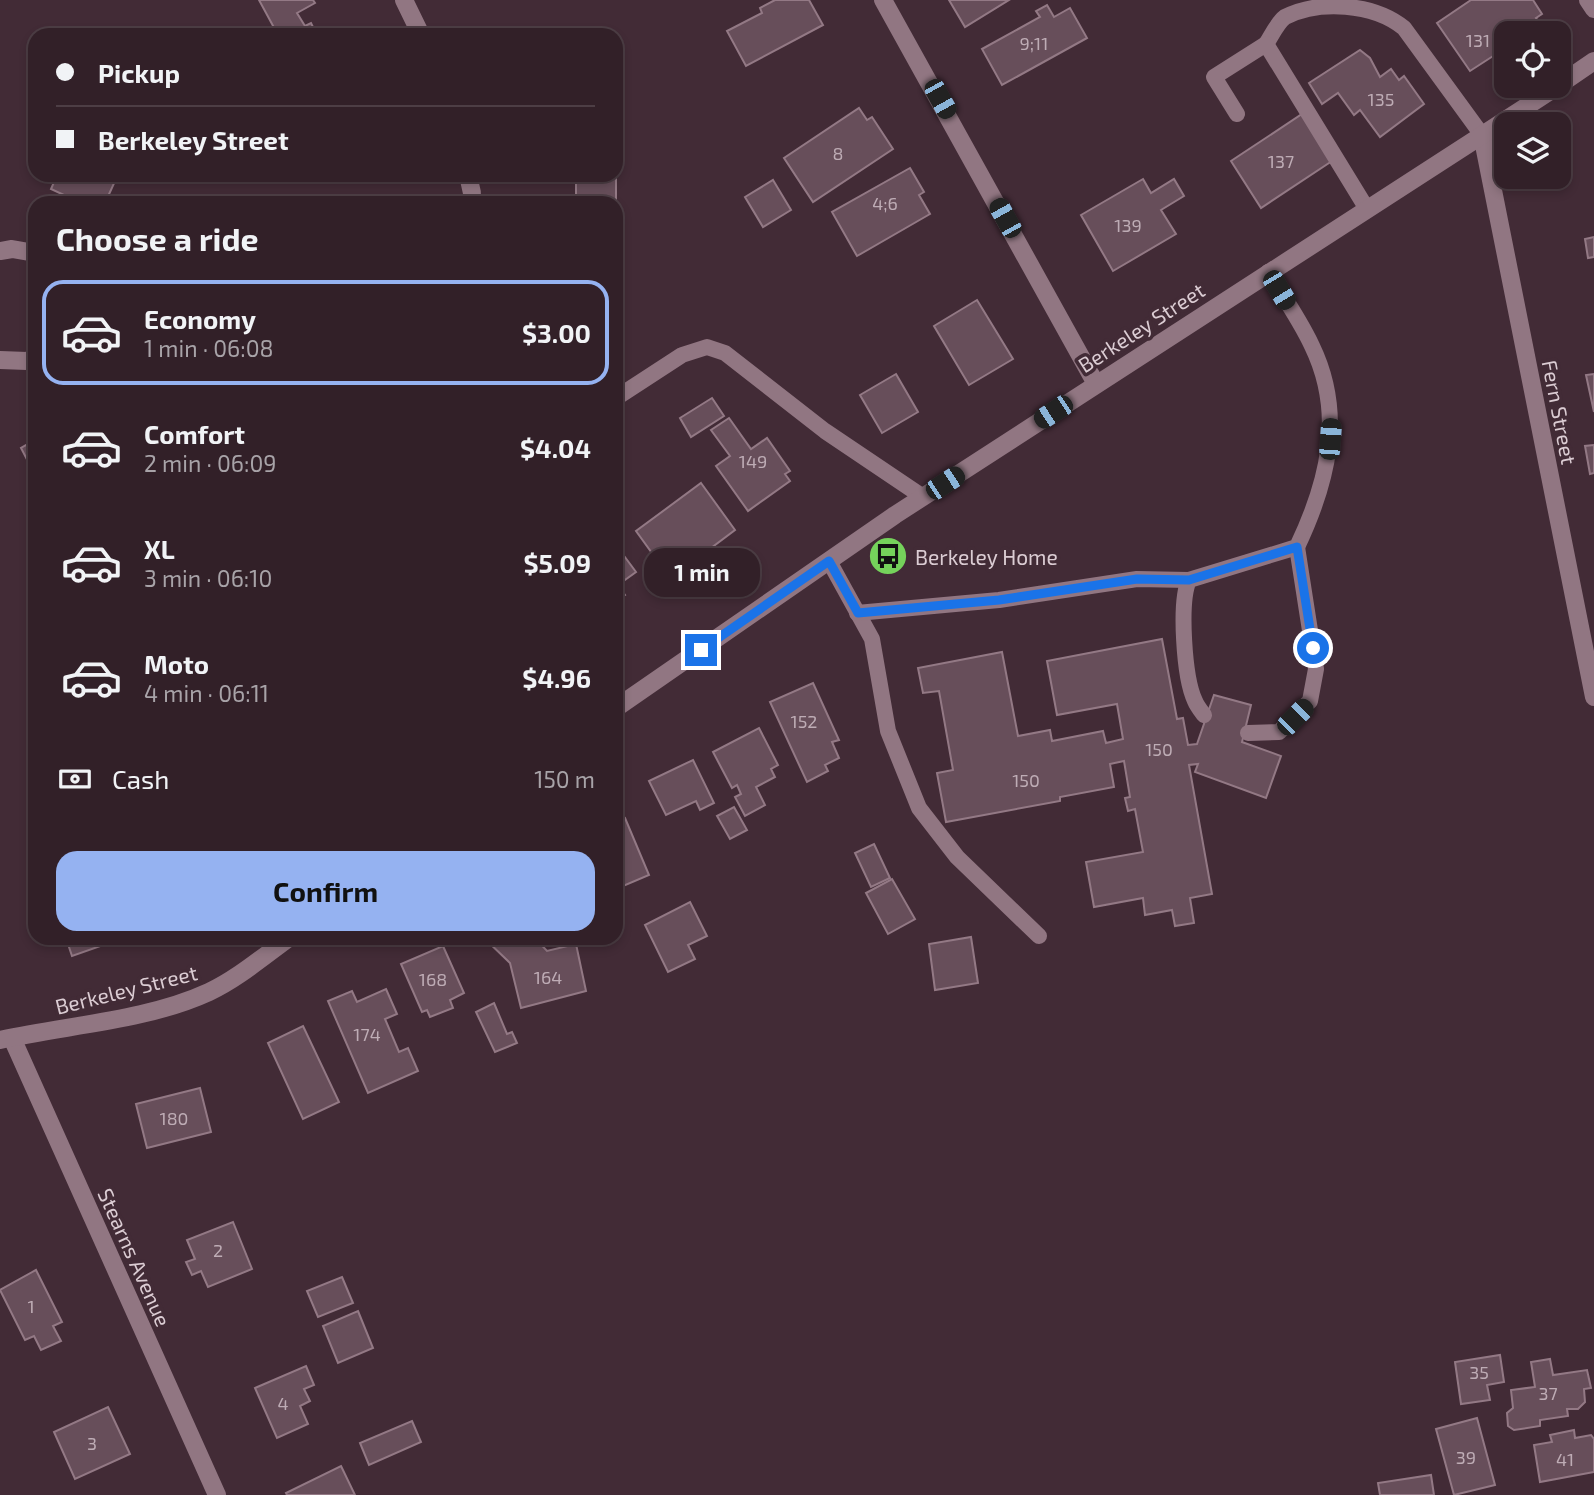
<!DOCTYPE html>
<html lang="en">
<head>
<meta charset="utf-8">
<style>
  :root { --surface:#322028; --page:#3d2d34; --text:#f1f3f6; --muted:#a8a3a8; --line:#4d3e45; --accent:#95b2f1 }
  body { margin:0; font-family:"Exo 2",sans-serif; background:var(--page); color:var(--text); height:100vh; display:flex; flex-direction:column; font-size:26px; white-space:nowrap }
  * { box-sizing:border-box; margin:0 }
  p { font-size:23px; color:var(--muted) }
  .icon { flex:none; width:38px; height:38px; fill:none; stroke:currentColor; stroke-width:2; stroke-linecap:round; stroke-linejoin:round }
  .map { position:relative; flex:1; overflow:hidden }
  .side { position:absolute; left:28px; top:196px; width:595px; height:749px; display:flex; flex-direction:column; background:var(--surface); border-radius:21px; box-shadow:0 4px 10px #0003,0 0 0 2px var(--line) }
  .side>* { flex:none }
  .top-card { position:absolute; left:28px; top:28px; width:595px; height:154px; border-radius:21px; box-shadow:0 4px 10px #0003,0 0 0 2px var(--line); display:grid; align-content:center; height:154px; padding:0 28px; background:var(--surface) }
  .buttons { position:absolute; left:1494px; top:21px; display:grid; gap:14px }
  .buttons a { display:grid; place-items:center; width:77px; height:77px; border-radius:14px; background:var(--surface); box-shadow:0 4px 10px #0003,0 0 0 2px var(--line); font-size:35px }
  .end { position:absolute; width:32px; height:32px; margin:-16px; border:9px solid #1a73e8; background:#fff; box-shadow:0 0 0 4px #fff }
  .from { border-radius:50% }
  .bubble { position:absolute; height:49px; border-radius:21px; background:var(--surface); box-shadow:0 4px 10px #0003,0 0 0 2px var(--line); font-size:23px; font-weight:700; line-height:49px; text-align:center }
  .car { position:absolute; width:21px; height:42px; margin:-21px -10px; border-radius:9px; box-shadow:0 0 5px 2px #0007; background:linear-gradient(#222 24%,#8ab4d8 0 40%,#222 0 76%,#8ab4d8 0 86%,#222 0) }
  .top-card b { display:flex; align-items:center; gap:24px; height:66px; font-size:26px }
  .top-card b+b { border-top:2px solid var(--line) }
  .top-card i { width:18px; height:18px; background:var(--text) }
  ul { padding:0; list-style:none }
  li { display:flex; align-items:center; gap:21px; height:105px; margin:0 14px 10px; padding:0 14px; border:4px solid transparent; border-radius:21px }
  li div { flex:1 }
  li b { display:block; font-size:26px }
  li em { font-style:normal; font-weight:700 }
  li.on { border-color:var(--accent) }
  li>.icon { width:63px; height:63px; stroke-width:1.5 }
  h2 { padding:0 28px; font-size:32px; line-height:84px }
  .pay { display:flex; align-items:center; gap:18px; height:77px; padding:0 28px; font-size:26px }
  .pay p { margin-inline-start:auto }
  .action { display:flex; gap:14px; margin-top:auto; padding:14px 28px }
  .action a { flex:1; height:80px; border-radius:21px; background:var(--accent); color:#111; font-size:28px; font-weight:700; line-height:80px; text-align:center }
  .map>svg:first-child { display:block }
  .building { fill:#674e5a; stroke:#937985; stroke-width:2 }
  .lines { fill:none; stroke-linecap:round; stroke-linejoin:round }
  .lane { stroke:#917682; stroke-width:16 }
  .street { stroke:#917682; stroke-width:18 }
  .secondary { stroke:#917682; stroke-width:18 }
  .route { stroke:#1a73e8; stroke-width:9 }
  .labels { text-anchor:middle; dominant-baseline:central; stroke-width:7; stroke-linejoin:round; paint-order:stroke }
  .number-label { font-size:18px; fill:#beacb5 }
  .street-label { font-size:21px; fill:#dbccd3; stroke:#422b36 }
  .poi-label { font-size:21px; fill:#dbccd3; stroke:#422b36; text-anchor:start }
</style>
</head>
<body>
<div class="map">
<svg width="1594" height="1495" viewBox="0 0 1594 1495">
  <rect width="100%" height="100%" fill="#422b36"/>
  <g class="building">
    <path d="M259 0H313L315 3 297 13 305 26 311 23 317 35H278Z"/>
    <path d="M775 0H809L823 25 746 66 727 31 762 13 760 8Z"/>
    <path d="M949 0H1009L965 27Z"/>
    <path d="M1471 0H1533L1542 14 1536 18 1540 24 1526 33H1507V47L1470 71 1437 23Z"/>
    <path d="M1047 5 1054 17 1070 8 1087 38 1002 85 982 49 1040 17 1036 11Z"/>
    <path d="M1360 50 1370 58 1380 77 1391 69 1399 80 1404 76 1424 104 1380 137 1360 110 1354 115 1338 93 1322 104 1309 83Z"/>
    <path d="M859 108 867 120 872 117 893 149 813 202 784 158Z"/>
    <path d="M1302 114 1332 161 1261 208 1231 161Z"/>
    <path d="M910 168 924 192 919 195 930 214 857 256 832 212Z"/>
    <path d="M57 175H107L116 179 105 203H81L51 189Z"/>
    <rect x="576" y="176" width="40" height="27"/>
    <path d="M1143 179 1151 193 1174 179 1184 196 1161 210 1176 234 1113 271 1081 215Z"/>
    <path d="M773 180 791 210 763 227 745 197Z"/>
    <path d="M1594 237V257L1588 258 1585 239Z"/>
    <path d="M977 300 1013 359 969 385 934 326Z"/>
    <path d="M896 374 918 412 882 433 860 395Z"/>
    <path d="M1594 374V412L1586 375Z"/>
    <path d="M712 398 724 416 691 437 680 418Z"/>
    <path d="M729 418 751 449 767 438 790 471 785 474 790 481 748 511 716 466 730 456 711 430Z"/>
    <path d="M35 440V475L21 448Z"/>
    <path d="M1594 445V473L1590 474 1585 446Z"/>
    <path d="M701 483 735 530 695 560 690 553 665 571 636 531Z"/>
    <path d="M616 545 636 572 618 585 625 595 616 601Z"/>
    <path d="M1162 639 1177 719 1183 718 1188 745 1197 744 1214 695 1251 705 1242 742 1281 756 1266 798 1195 772 1198 764 1189 765 1212 894 1190 898 1194 923 1175 926 1172 910 1145 915 1143 898 1094 907 1086 862 1143 852 1135 809 1128 811 1125 798 1130 797 1124 761 1110 764 1114 787 1060 797V801L946 822 937 773 953 770 939 691 923 693 918 668 1002 652 1018 736 1050 730 1052 741 1103 731 1106 743 1123 739 1117 704 1057 715 1047 661Z"/>
    <path d="M813 683 839 740 832 742 839 758 825 765 828 771 807 782 770 702Z"/>
    <path d="M759 728 778 765 771 769 775 777 756 787 765 805 745 816 735 797 741 794 737 785 732 788 713 752Z"/>
    <path d="M693 760 714 803 700 810 696 801 666 815 649 781Z"/>
    <path d="M734 807 747 830 730 839 717 816Z"/>
    <path d="M625 818 649 875 616 889V821Z"/>
    <path d="M874 844 890 878 871 887 855 853Z"/>
    <path d="M892 879 915 919 888 934 866 893Z"/>
    <path d="M690 902 707 936 688 945 695 959 668 972 645 925Z"/>
    <path d="M971 937 978 983 935 990 929 944Z"/>
    <path d="M66 938H114L115 941 72 956Z"/>
    <path d="M484 938H535L547 951 576 944 586 991 521 1008 510 963Z"/>
    <path d="M443 946 464 993 450 1000 453 1008 430 1017 427 1010 422 1012 401 964Z"/>
    <path d="M386 989 397 1014 385 1019 399 1052 408 1048 418 1071 368 1093 328 1001 352 991 357 1002Z"/>
    <path d="M494 1003 507 1034 512 1032 517 1043 495 1052 476 1012Z"/>
    <path d="M303 1026 339 1102 303 1119 268 1043Z"/>
    <path d="M200 1088 211 1132 147 1148 136 1104Z"/>
    <path d="M233 1222 252 1269 208 1287 201 1271 192 1275 186 1262 195 1259 187 1240Z"/>
    <path d="M36 1270 62 1322 53 1326 61 1341 41 1350 34 1336 25 1340 0 1290Z"/>
    <path d="M342 1277 353 1303 318 1317 307 1291Z"/>
    <path d="M358 1311 373 1348 338 1363 323 1326Z"/>
    <path d="M1500 1355 1504 1382 1487 1385 1490 1400 1461 1404 1455 1362Z"/>
    <path d="M1550 1359 1553 1375 1587 1370 1591 1388 1584 1389 1585 1402 1578 1409H1567L1568 1416 1540 1420V1426L1514 1430 1508 1426 1507 1413 1513 1408 1511 1390 1535 1387 1531 1362Z"/>
    <path d="M306 1366 314 1385 304 1389 310 1401 300 1406 308 1424 277 1438 255 1388Z"/>
    <path d="M108 1407 130 1454 75 1479 54 1432Z"/>
    <path d="M1477 1418 1495 1485 1454 1495 1436 1429Z"/>
    <path d="M412 1421 421 1442 369 1465 360 1443Z"/>
    <path d="M1574 1430 1575 1438 1591 1435 1594 1439V1472L1540 1482 1534 1445 1552 1442 1550 1435Z"/>
    <path d="M341 1466 355 1495H287L286 1493Z"/>
    <path d="M1431 1475 1434 1495H1380L1378 1483Z"/>
  </g>
  <g class="lines">
    <g class="lane">
      <path d="M1266 44C1272 35 1277 23 1285 17 1319 0 1373 3 1404 28L1482 135"/>
      <path d="M1237 114 1214 77 1266 44 1367 209"/>
      <path d="M616 398 682 355 707 347 725 353 825 431 923 497"/>
      <path d="M829 561 872 639 888 731 919 808 957 857 1039 936"/>
      <path d="M857 613 999 600 1137 579 1189 580"/>
      <path d="M1204 715C1201 711 1197 706 1195 701 1184 678 1179 602 1189 580L1297 547C1328 482 1345 414 1312 346 1300 320 1283 296 1268 272"/>
      <path d="M1248 733 1279 732 1310 701 1316 669 1297 547"/>
    </g>
    <g class="street">
      <path d="M404 0 421 35"/>
      <path d="M883 0 1096 384"/>
      <path d="M1588 0 1594 9"/>
      <path d="M1482 135 1594 697"/>
      <path d="M468 175 472 193"/>
      <path d="M0 251 12 249 35 253"/>
      <path d="M0 360 27 361 35 358"/>
      <path d="M12 1038 217 1495"/>
    </g>
    <g class="secondary">
      <path d="M1559 85 1594 61"/>
      <path d="M616 708 895 515 1558 86"/>
      <path d="M0 1040C67 1025 146 1021 209 992 237 979 264 956 289 938"/>
    </g>
  </g>
  <g class="lines">
    <path class="route" d="M701 650 829 561 858 613 999 600 1137 579 1189 580 1297 547 1313 648"/>
  </g>
  <defs>
    <g id="bus-disc" transform="scale(2.0125)"><circle r="9.5" fill="#75d25b" stroke="#422b36"/><path d="M-5-6H5V4H4V6H2V4H-2V6H-4V4H-5ZM-3.5-4V0h7V-4ZM-3.5 1.2v1.5H-2V1.2ZM2 1.2v1.5H3.5V1.2Z" fill="#111"/></g>
  </defs>
  <g fill-rule="evenodd">
    <use href="#bus-disc" x="888" y="556"/>
  </g>
  <g class="labels">
    <g class="number-label">
      <text x="1478" y="40">131</text>
      <text x="1034" y="43">9;11</text>
      <text x="1381" y="99">135</text>
      <text x="838" y="153">8</text>
      <text x="1281" y="161">137</text>
      <text x="885" y="203">4;6</text>
      <text x="1128" y="225">139</text>
      <text x="753" y="461">149</text>
      <text x="804" y="721">152</text>
      <text x="1159" y="749">150</text>
      <text x="1026" y="780">150</text>
      <text x="548" y="977">164</text>
      <text x="433" y="979">168</text>
      <text x="367" y="1034">174</text>
      <text x="174" y="1118">180</text>
      <text x="218" y="1250">2</text>
      <text x="31" y="1306">1</text>
      <text x="1479" y="1372">35</text>
      <text x="1548" y="1393">37</text>
      <text x="283" y="1403">4</text>
      <text x="92" y="1443">3</text>
      <text x="1466" y="1457">39</text>
      <text x="1565" y="1459">41</text>
    </g>
    <g class="street-label">
      <text transform="translate(1141 327) rotate(-33)">Berkeley Street</text>
      <text transform="translate(1560 412) rotate(79)">Fern Street</text>
      <text transform="translate(126 989) rotate(-14)">Berkeley Street</text>
      <text transform="translate(135 1257) rotate(66)">Stearns Avenue</text>
    </g>
    <g class="poi-label">
      <text x="915" y="556">Berkeley Home</text>
    </g>
  </g>
</svg>
<div class="buttons">
<a><svg class="icon" aria-label="locate" viewBox="0 0 24 24"><circle cx="12" cy="12" r="6"/><path d="M12 2v4M12 18v4M2 12h4M18 12h4"/></svg></a>
<a><svg class="icon" aria-label="layers" viewBox="0 0 24 24"><path d="M12 4l9 5-9 5-9-5zM3 14l9 5 9-5"/></svg></a>
</div>
<i class="end from" style="left:1313px;top:648px"></i>
<i class="end" style="left:701px;top:650px"></i>
<div class="bubble" style="left:644px;top:548px;width:116px">1 min</div>
<i class="car" style="left:940px;top:99px;rotate:151deg"></i>
<i class="car" style="left:1005px;top:218px;rotate:331deg"></i>
<i class="car" style="left:1279px;top:290px;rotate:149deg"></i>
<i class="car" style="left:1053px;top:412px;rotate:237deg"></i>
<i class="car" style="left:1330px;top:439px;rotate:4deg"></i>
<i class="car" style="left:945px;top:483px;rotate:57deg"></i>
<i class="car" style="left:1295px;top:717px;rotate:45deg"></i>
<div class="top-card">
<b><i class="from"></i>Pickup</b>
<b><i></i>Berkeley Street</b>
</div>
<section class="side">
<h2>Choose a ride</h2>
<ul>
<li class="on"><svg class="icon" aria-label="car" viewBox="0 0 24 24"><path d="M5 17H2v-5l4-1 3-4h7l3 4 3 1v5h-3M9 17h6M6 11h13"/><circle cx="7" cy="17" r="2"/><circle cx="17" cy="17" r="2"/></svg><div><b>Economy</b><p>1 min · 06:08</p></div><em>$3.00</em></li>
<li><svg class="icon" aria-label="car" viewBox="0 0 24 24"><path d="M5 17H2v-5l4-1 3-4h7l3 4 3 1v5h-3M9 17h6M6 11h13"/><circle cx="7" cy="17" r="2"/><circle cx="17" cy="17" r="2"/></svg><div><b>Comfort</b><p>2 min · 06:09</p></div><em>$4.04</em></li>
<li><svg class="icon" aria-label="car" viewBox="0 0 24 24"><path d="M5 17H2v-5l4-1 3-4h7l3 4 3 1v5h-3M9 17h6M6 11h13"/><circle cx="7" cy="17" r="2"/><circle cx="17" cy="17" r="2"/></svg><div><b>XL</b><p>3 min · 06:10</p></div><em>$5.09</em></li>
<li><svg class="icon" aria-label="car" viewBox="0 0 24 24"><path d="M5 17H2v-5l4-1 3-4h7l3 4 3 1v5h-3M9 17h6M6 11h13"/><circle cx="7" cy="17" r="2"/><circle cx="17" cy="17" r="2"/></svg><div><b>Moto</b><p>4 min · 06:11</p></div><em>$4.96</em></li>
</ul>
<div class="pay"><svg class="icon" aria-label="cash" viewBox="0 0 24 24"><path d="M3 7h18v10H3z"/><circle cx="12" cy="12" r="2"/></svg>Cash<p>150 m</p></div>
<div class="action"><a>Confirm</a></div>
</section>
</div>
</body>
</html>
